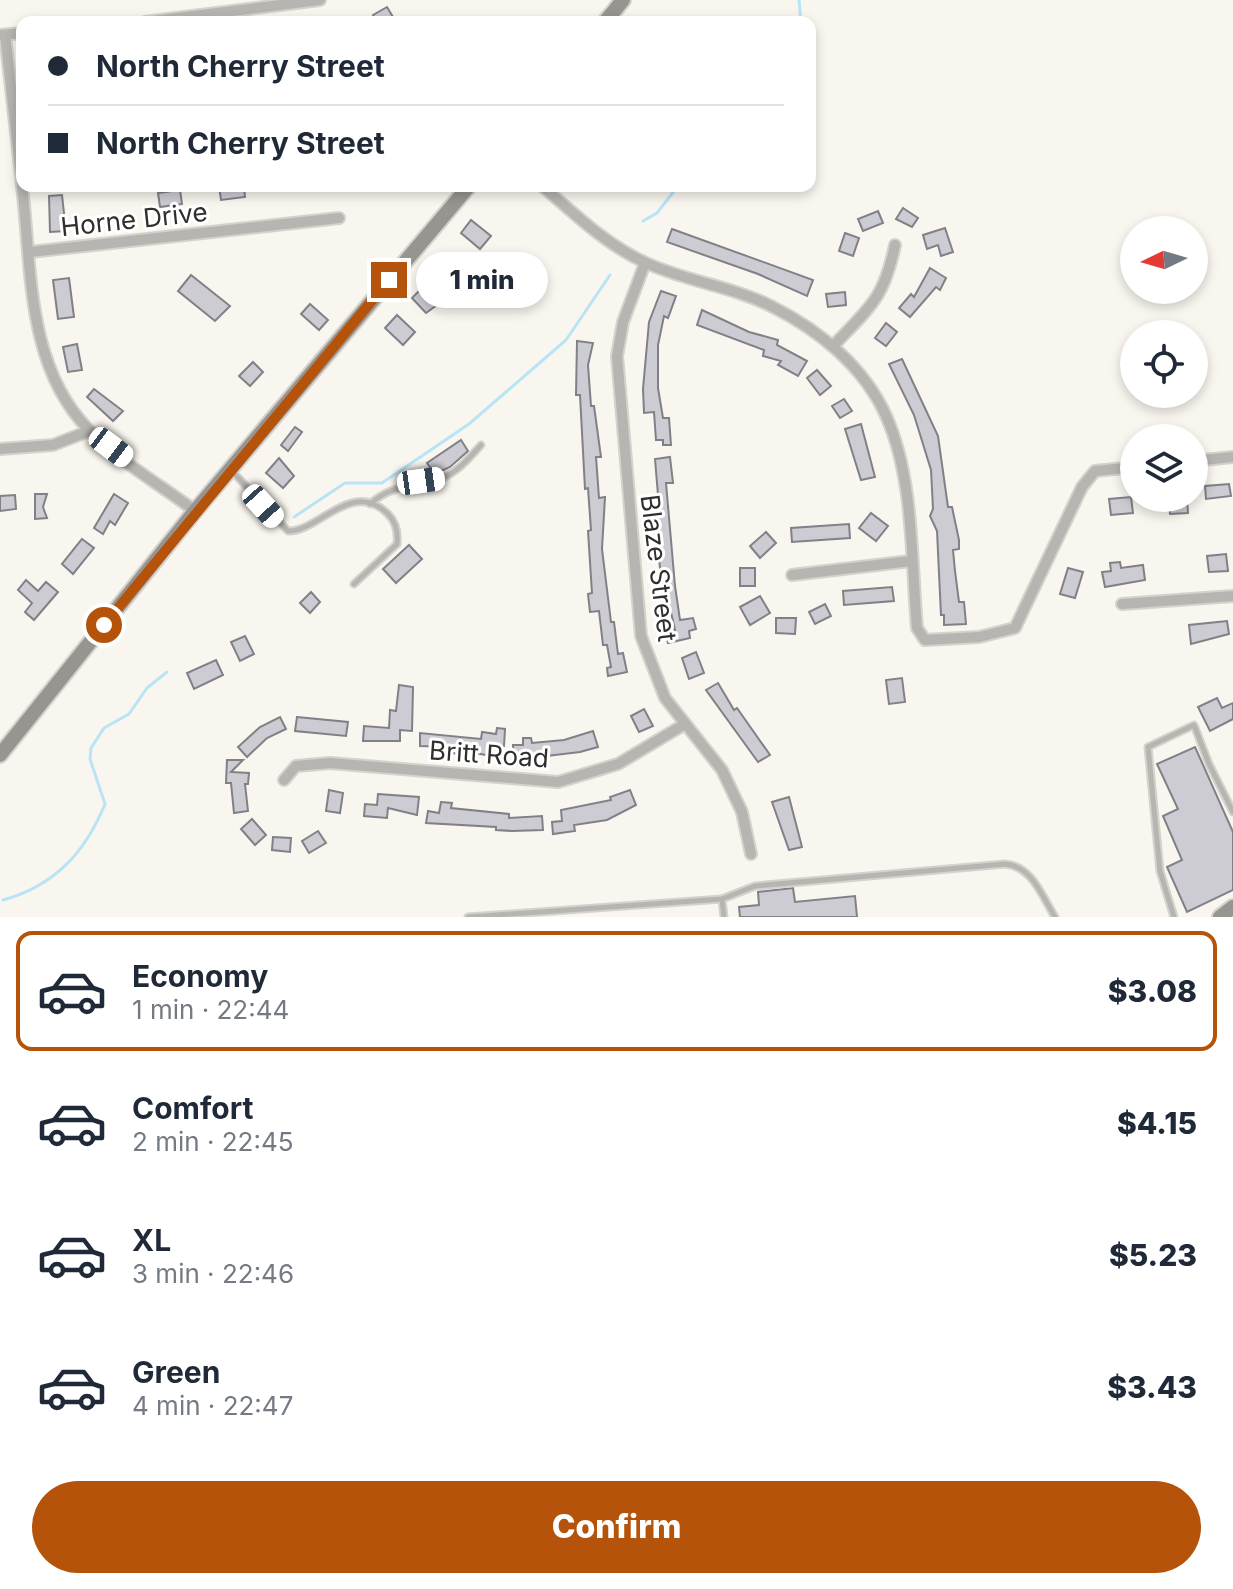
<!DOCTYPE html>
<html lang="en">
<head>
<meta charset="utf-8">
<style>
  :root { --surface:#fff; --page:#f2f2f3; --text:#1f2937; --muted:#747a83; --line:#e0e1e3; --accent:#b45309 }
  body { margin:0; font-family:Inter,sans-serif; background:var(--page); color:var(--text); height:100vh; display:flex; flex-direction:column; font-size:30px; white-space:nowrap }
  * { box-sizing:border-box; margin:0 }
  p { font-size:26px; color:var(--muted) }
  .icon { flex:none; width:44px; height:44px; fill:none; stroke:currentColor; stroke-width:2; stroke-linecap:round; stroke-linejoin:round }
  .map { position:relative; height:917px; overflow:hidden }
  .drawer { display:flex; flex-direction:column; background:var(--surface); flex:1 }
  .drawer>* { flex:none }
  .top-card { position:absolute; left:16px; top:16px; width:800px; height:176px; border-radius:16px; box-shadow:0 4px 12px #0003; display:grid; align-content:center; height:176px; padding:0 32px; background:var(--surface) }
  .needle { width:52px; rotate:265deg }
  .fabs { position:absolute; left:1120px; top:216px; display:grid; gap:16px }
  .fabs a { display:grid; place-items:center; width:88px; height:88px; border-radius:50%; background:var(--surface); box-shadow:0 4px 12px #0003; font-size:40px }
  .end { position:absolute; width:36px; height:36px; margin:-18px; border:10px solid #b45309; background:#fff; box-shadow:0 0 0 4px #fff }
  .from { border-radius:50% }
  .bubble { position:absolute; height:56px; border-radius:28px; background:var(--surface); box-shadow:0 4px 12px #0003; font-size:26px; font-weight:800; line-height:56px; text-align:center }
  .car { position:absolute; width:24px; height:48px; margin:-24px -12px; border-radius:10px; box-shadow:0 0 6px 2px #0007; background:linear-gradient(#fff 24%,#345 0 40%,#fff 0 76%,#345 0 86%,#fff 0) }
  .top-card b { display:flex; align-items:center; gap:28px; height:76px; font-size:30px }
  .top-card b+b { border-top:2px solid var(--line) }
  .top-card i { width:20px; height:20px; background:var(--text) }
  ul { padding:14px 0 0; list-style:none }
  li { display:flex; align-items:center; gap:24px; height:120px; margin:0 16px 12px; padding:0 16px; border:4px solid transparent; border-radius:16px }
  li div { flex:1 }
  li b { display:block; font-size:30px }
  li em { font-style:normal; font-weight:800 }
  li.on { border-color:var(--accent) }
  li>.icon { width:72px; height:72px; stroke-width:1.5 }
  .primary-button { display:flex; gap:16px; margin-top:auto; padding:16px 32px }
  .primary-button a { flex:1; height:92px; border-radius:48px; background:var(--accent); color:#fff; font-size:32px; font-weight:800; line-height:92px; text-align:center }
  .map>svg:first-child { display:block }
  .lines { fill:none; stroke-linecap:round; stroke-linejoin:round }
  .stream { stroke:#b9e4f6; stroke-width:3 }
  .building { fill:#ceccd3; stroke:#828087; stroke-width:2 }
  .lane-casing { stroke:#d5d2cc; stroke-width:9 }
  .street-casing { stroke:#d5d2cc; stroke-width:14 }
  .secondary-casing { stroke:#d5d2cc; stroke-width:18 }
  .lane { stroke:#b6b5b2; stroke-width:5 }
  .street { stroke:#b6b5b2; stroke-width:10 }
  .secondary { stroke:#969591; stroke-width:14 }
  .route { stroke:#b45309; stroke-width:10 }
  .labels { text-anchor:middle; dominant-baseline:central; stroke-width:6; stroke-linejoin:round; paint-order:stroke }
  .street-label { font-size:26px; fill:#302f2d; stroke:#fff }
</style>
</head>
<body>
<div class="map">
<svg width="1233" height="917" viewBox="0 0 1233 917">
  <rect width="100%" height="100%" fill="#f9f6ef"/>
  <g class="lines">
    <g class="stream">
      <path d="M799 0 801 22"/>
      <path d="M643 221 657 213 678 186"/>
      <path d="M294 517 345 483H382L469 424 566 340 610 275"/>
      <path d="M3 900C54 886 85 853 105 804L90 759 91 748 104 728 129 714 147 688 167 672"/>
    </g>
  </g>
  <g class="building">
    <path d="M387 7 396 22H377L373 15Z"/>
    <path d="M219 186H244L245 197 221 200Z"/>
    <path d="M180 190 182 204 160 207 158 193Z"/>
    <path d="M62 195 66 231 50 232 49 196Z"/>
    <path d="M903 208 918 218 912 227 896 219Z"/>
    <path d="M878 211 883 223 863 231 858 219Z"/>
    <path d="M471 220 491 236 480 249 461 233Z"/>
    <path d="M945 228 953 252 941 256 938 245 927 249 923 235Z"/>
    <path d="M672 229 813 280 807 296 758 274 667 242Z"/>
    <path d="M845 233 859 238 853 256 839 251Z"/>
    <path d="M930 268 946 278 940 290 936 287 910 317 899 308 911 294 914 297Z"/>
    <path d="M191 275 230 306 215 321 178 291Z"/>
    <path d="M69 278 74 317 58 319 53 280Z"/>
    <path d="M425 285 441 302 426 313 412 298Z"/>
    <path d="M661 291 676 296 668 318 664 316 658 345V388L663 418H669L671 445H663V440H656L654 412 644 413 643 389 649 322Z"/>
    <path d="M845 292 846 305 828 307 826 294Z"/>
    <path d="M310 304 328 320 319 330 301 314Z"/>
    <path d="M702 310 749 332 778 340 777 345 807 361 798 376 778 365 781 361 763 356 764 350 697 325Z"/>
    <path d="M397 315 415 332 403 345 385 328Z"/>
    <path d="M886 323 897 332 886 346 875 338Z"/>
    <path d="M577 341 593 343 588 365 591 406H594L601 457H596L599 498 605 497 602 549 611 622H614L618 654 623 653 627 672 608 676 607 668 611 667 607 645H603L599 611 590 612 588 594 592 593 588 531 591 530 588 488 585 489 580 395H576Z"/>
    <path d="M77 344 82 370 68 372 63 347Z"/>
    <path d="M902 359 938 436 948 507H952L959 540V549L953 550 955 571 959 602H964L966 624 944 625V615H941L937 531 930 516 933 509 931 470 914 415 889 364Z"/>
    <path d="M253 362 263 372 250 386 239 376Z"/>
    <path d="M817 370 831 386 820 395 807 378Z"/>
    <path d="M94 389 123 411 113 421 87 397Z"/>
    <path d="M844 399 852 411 840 418 832 406Z"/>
    <path d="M861 424 875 477 861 480 845 429Z"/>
    <path d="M295 427 302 432 288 451 281 445Z"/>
    <path d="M461 440 468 451 450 467 435 474 427 463Z"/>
    <path d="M670 457 673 483H666L675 586 680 620 693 618 696 629 689 631 690 638 668 643 665 632 675 630 670 608 664 609 653 496 658 495 655 459Z"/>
    <path d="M279 458 294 476 283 488 266 473Z"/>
    <path d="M1229 484 1231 496 1206 499 1205 486Z"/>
    <path d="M35 494H47L43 507 47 518 35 519Z"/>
    <path d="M114 494 128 503 115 525 110 521 103 534 94 528Z"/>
    <path d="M15 495 16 509 0 511V496Z"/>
    <path d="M1131 497 1133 513 1111 515 1109 499Z"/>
    <path d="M1169 498H1187L1188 513 1170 514Z"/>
    <path d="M871 513 888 526 876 541 859 528Z"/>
    <path d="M849 524 850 538 792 542 791 528Z"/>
    <path d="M766 532 776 543 760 558 750 546Z"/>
    <path d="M82 539 94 548 73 574 62 564Z"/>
    <path d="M409 545 422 559 396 583 383 569Z"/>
    <path d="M1226 554 1228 571 1209 572 1207 556Z"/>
    <path d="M1120 562 1121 568 1143 565 1145 580 1105 587 1102 572 1111 571 1110 563Z"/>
    <rect x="740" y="568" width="15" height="18"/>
    <path d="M1068 568 1083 572 1075 598 1060 594Z"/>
    <path d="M26 580 38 591 46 582 58 592 34 620 25 612 32 603 18 590Z"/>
    <path d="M892 587 894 601 844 605 843 591Z"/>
    <path d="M311 592 320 602 310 613 300 603Z"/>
    <path d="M760 596 770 613 750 625 740 607Z"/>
    <path d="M825 604 831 616 815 624 809 612Z"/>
    <path d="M776 618H796L795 634 776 633Z"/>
    <path d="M1227 621 1229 634 1191 644 1189 625Z"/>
    <path d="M245 636 254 654 240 661 231 642Z"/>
    <path d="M696 652 704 673 689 679 682 658Z"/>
    <path d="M216 660 223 675 194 689 187 673Z"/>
    <path d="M902 678 905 702 889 704 886 680Z"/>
    <path d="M718 683 734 710 737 708 770 755 758 762 706 690Z"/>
    <path d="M399 685 413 687 412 731 400 730V741H363L364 726 389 728 390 710 396 711Z"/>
    <path d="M1217 698 1222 708 1233 703V719L1210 731 1198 707Z"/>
    <path d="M644 709 653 726 639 732 631 716Z"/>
    <path d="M280 717 286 729 267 738 247 757 238 747 260 727Z"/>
    <path d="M297 717 348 722 346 736 295 731Z"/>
    <path d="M497 728 505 729 504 746 492 745V756L463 751V754L450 753V747L420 746V733L481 739 482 732 496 734Z"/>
    <path d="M593 731 598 747 580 752 514 760 513 745H523V738H531L532 743 564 740Z"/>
    <path d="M1195 747 1233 832V890L1187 912 1167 867 1182 860 1163 816 1178 809 1157 764Z"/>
    <path d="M227 760H243L231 772 249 773 248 784H245L248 811 234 813 231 783H226Z"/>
    <path d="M329 790 343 793 340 813 326 811Z"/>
    <path d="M630 790 636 805 607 820 574 825 575 831 553 834 552 822 562 821 561 810 611 800 610 797Z"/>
    <path d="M378 794 419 797 417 815 388 808 387 818 364 816 365 804 377 805Z"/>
    <path d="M789 797 802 847 789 850 772 802Z"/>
    <path d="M441 802 452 803 451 808 509 814V818L542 816 543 830 512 831 496 830V827L426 823 428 811 439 813Z"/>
    <path d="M252 819 266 835 255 845 241 829Z"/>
    <path d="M318 831 326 843 309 853 302 841Z"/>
    <path d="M273 837 291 838 290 852 272 850Z"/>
    <path d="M793 888 795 902 855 896 857 917H740L739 907 759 905 758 892Z"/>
  </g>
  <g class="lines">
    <g class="lane-casing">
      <g id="lane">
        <path d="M231 470 288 531C319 532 352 478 388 514 396 522 398 534 397 544L354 584"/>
        <path d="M370 504C392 484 415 487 442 478 458 472 470 457 481 445"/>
        <path d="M722 899 724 917"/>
        <path d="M468 917 722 899 755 886 1005 864C1032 866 1042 896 1055 917"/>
        <path d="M1174 917 1160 871 1148 747 1194 725 1209 764 1233 812"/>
      </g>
    </g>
    <g class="street-casing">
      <g id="street">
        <path d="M145 22 320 0"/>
        <path d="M0 35 22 33"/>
        <path d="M5 35 22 185"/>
        <path d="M22 186C32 269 26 365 88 429 118 461 161 485 195 511"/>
        <path d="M542 186C574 213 605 244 644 262 684 281 731 286 771 306 819 330 865 367 887 418 914 480 911 560 917 628L925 640 979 637 1015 628 1082 487 1095 471 1134 467"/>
        <path d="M30 252 339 218"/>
        <path d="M645 263 623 322 617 356 641 636 665 698 722 770 742 812 751 854"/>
        <path d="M833 346C870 307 884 299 895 245"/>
        <path d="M0 449 53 445 89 431"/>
        <path d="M1194 461 1233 457"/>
        <path d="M792 575 911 561"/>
        <path d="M1122 604 1233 596"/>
        <path d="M284 780 296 766 330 763 558 782 618 764 685 724"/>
      </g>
    </g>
    <g class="secondary-casing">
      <g id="secondary">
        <path d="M605 22 623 0"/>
        <path d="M0 755 195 511 469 186"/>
        <path d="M1220 917 1233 907"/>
      </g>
    </g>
    <use href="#lane" class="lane"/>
    <use href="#street" class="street"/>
    <use href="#secondary" class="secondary"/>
  </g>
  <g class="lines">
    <path class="route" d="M104 625 389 280"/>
  </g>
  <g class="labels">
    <g class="street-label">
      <text transform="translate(134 219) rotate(-6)">Horne Drive</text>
      <text transform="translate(659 568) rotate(83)">Blaze Street</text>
      <text transform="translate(489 754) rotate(4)">Britt Road</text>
    </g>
  </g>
</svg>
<div class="fabs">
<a><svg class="needle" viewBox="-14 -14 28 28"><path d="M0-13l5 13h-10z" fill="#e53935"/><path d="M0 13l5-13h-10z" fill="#747a83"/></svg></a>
<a><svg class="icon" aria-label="locate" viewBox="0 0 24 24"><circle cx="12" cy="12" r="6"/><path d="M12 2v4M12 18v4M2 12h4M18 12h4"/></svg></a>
<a><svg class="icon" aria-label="layers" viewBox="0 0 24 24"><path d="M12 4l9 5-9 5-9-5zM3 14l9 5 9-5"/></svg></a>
</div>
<i class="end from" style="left:104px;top:625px"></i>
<i class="end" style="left:389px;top:280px"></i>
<div class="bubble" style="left:416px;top:252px;width:132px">1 min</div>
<i class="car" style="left:111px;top:447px;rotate:127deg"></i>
<i class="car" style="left:421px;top:481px;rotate:82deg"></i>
<i class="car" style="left:263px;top:506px;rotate:138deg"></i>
<div class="top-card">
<b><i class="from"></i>North Cherry Street</b>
<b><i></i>North Cherry Street</b>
</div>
</div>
<section class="drawer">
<ul>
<li class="on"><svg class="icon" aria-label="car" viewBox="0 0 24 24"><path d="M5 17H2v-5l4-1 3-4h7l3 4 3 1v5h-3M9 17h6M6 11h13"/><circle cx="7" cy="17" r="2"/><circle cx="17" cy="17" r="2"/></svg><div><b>Economy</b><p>1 min · 22:44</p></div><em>$3.08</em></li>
<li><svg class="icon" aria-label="car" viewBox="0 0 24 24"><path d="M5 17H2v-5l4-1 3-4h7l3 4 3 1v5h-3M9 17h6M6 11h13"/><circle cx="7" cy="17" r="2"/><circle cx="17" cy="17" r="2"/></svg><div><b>Comfort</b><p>2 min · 22:45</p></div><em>$4.15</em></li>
<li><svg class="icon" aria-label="car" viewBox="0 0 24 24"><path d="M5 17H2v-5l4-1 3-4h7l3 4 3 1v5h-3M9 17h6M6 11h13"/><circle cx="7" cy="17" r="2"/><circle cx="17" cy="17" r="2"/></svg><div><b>XL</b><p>3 min · 22:46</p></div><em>$5.23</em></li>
<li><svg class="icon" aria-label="car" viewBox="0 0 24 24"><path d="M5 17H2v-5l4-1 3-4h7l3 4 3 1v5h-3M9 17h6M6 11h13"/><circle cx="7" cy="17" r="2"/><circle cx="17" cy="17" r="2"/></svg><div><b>Green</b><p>4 min · 22:47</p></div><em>$3.43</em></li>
</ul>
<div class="primary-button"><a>Confirm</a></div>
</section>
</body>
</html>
